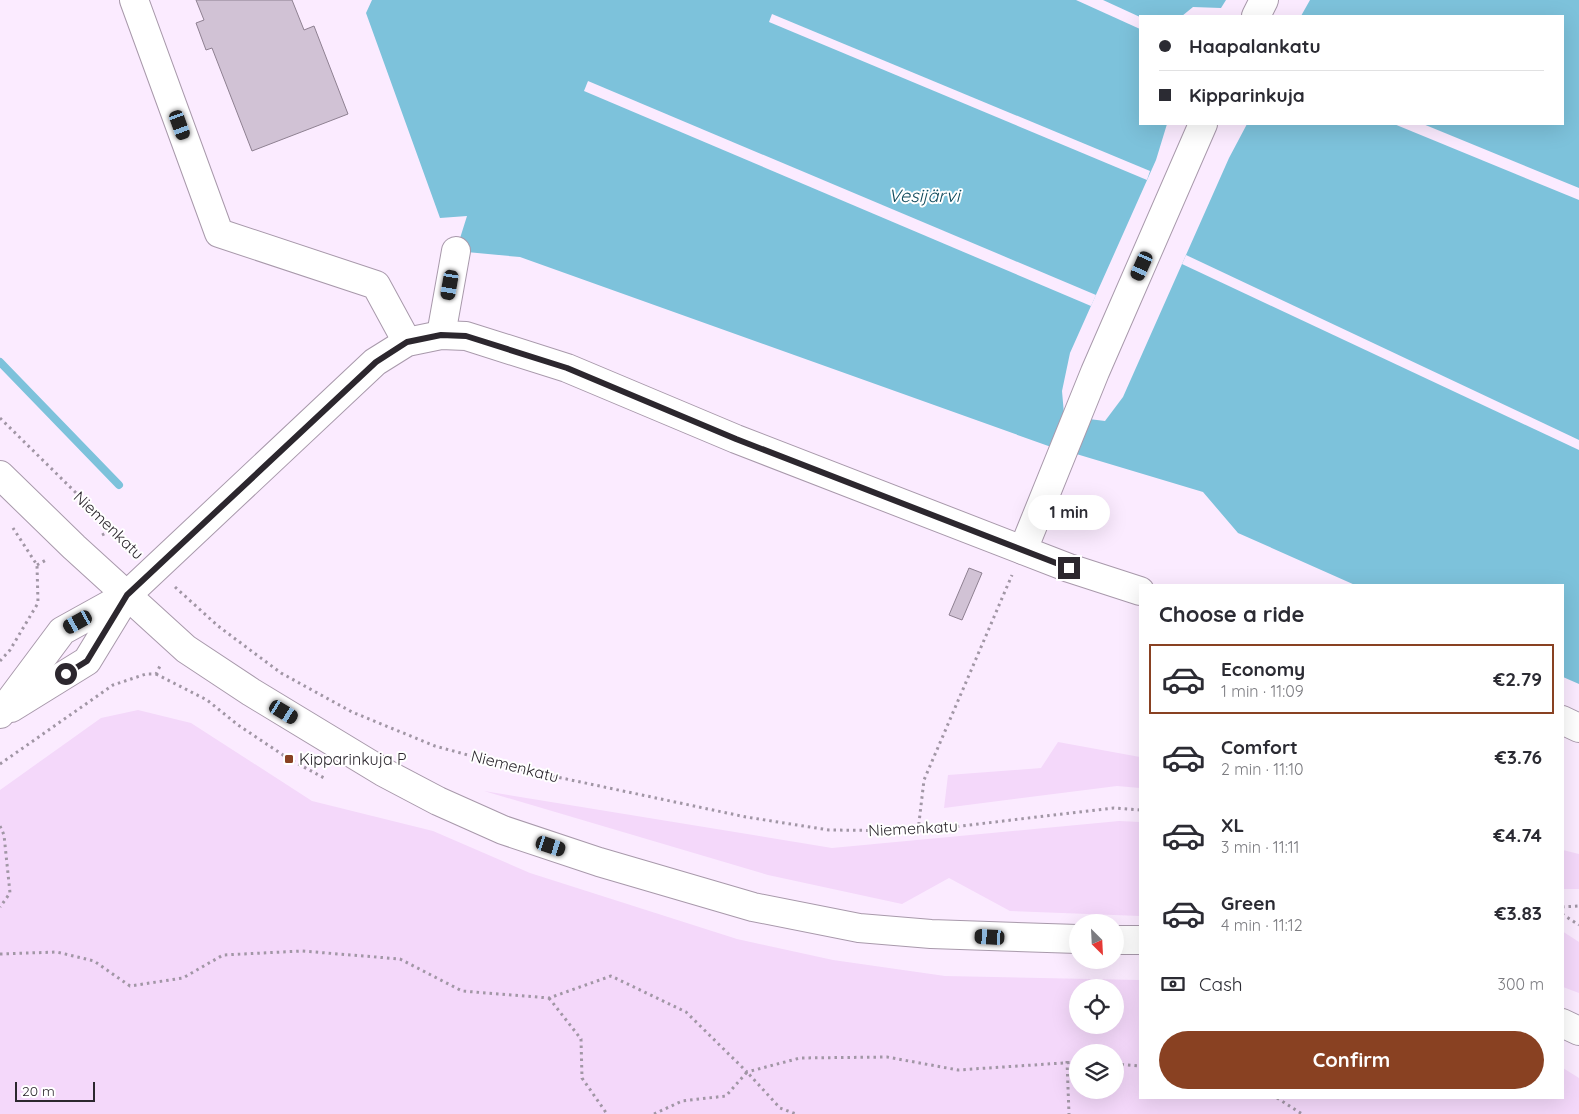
<!DOCTYPE html>
<html lang="en">
<head>
<meta charset="utf-8">
<style>
  :root { --surface:#fff; --page:#f2f2f3; --text:#2b2b33; --muted:#7c7c81; --line:#e1e1e2; --accent:#894122 }
  body { margin:0; font-family:Quicksand,sans-serif; background:var(--page); color:var(--text); height:100vh; display:flex; flex-direction:column; font-size:19px; white-space:nowrap }
  * { box-sizing:border-box; margin:0 }
  p { font-size:16px; color:var(--muted) }
  .icon { flex:none; width:28px; height:28px; fill:none; stroke:currentColor; stroke-width:2; stroke-linecap:round; stroke-linejoin:round }
  .map { position:relative; flex:1; overflow:hidden }
  .panel { position:absolute; left:1139px; top:584px; width:425px; height:515px; display:flex; flex-direction:column; background:var(--surface); border-radius:0px; box-shadow:0 5px 20px #0002 }
  .panel>* { flex:none }
  .top-card { position:absolute; left:1139px; top:15px; width:425px; height:110px; border-radius:0px; box-shadow:0 5px 20px #0002; display:grid; align-content:center; height:110px; padding:0 20px; background:var(--surface) }
  .needle { width:32px; rotate:156deg }
  .controls { position:absolute; left:1069px; top:914px; display:grid; gap:10px }
  .controls a { display:grid; place-items:center; width:55px; height:55px; border-radius:50%; background:var(--surface); box-shadow:0 5px 20px #0002; font-size:25px }
  .scale { position:absolute; left:15px; bottom:12px; width:80px; box-sizing:border-box; padding-left:5px; border:2px solid #2c272e; border-top:0; font-size:14px; line-height:18px; white-space:nowrap; color:#2c272e; -webkit-text-stroke:4px #fff; paint-order:stroke }
  .end { position:absolute; width:22px; height:22px; margin:-11px; border:6px solid #2c272e; background:#fff; box-shadow:0 0 0 2px #fff }
  .from { border-radius:50% }
  .bubble { position:absolute; height:35px; border-radius:18px; background:var(--surface); box-shadow:0 5px 20px #0002; font-size:16px; font-weight:700; line-height:35px; text-align:center }
  .car { position:absolute; width:15px; height:30px; margin:-15px -8px; border-radius:6px; box-shadow:0 0 4px 1px #0007; background:linear-gradient(#222 24%,#8ab4d8 0 40%,#222 0 76%,#8ab4d8 0 86%,#222 0) }
  .top-card b { display:flex; align-items:center; gap:18px; height:48px; font-size:19px }
  .top-card b+b { border-top:1px solid var(--line) }
  .top-card i { width:12px; height:12px; background:var(--text) }
  ul { padding:0; list-style:none }
  li { display:flex; align-items:center; gap:15px; height:70px; margin:0 10px 8px; padding:0 10px; border:2px solid transparent; border-radius:0px }
  li div { flex:1 }
  li b { display:block; font-size:19px }
  li em { font-style:normal; font-weight:700 }
  li.active { border-color:var(--accent) }
  li>.icon { width:45px; height:45px; stroke-width:1.5 }
  h2 { padding:0 20px; font-size:22px; line-height:60px }
  .pay { display:flex; align-items:center; gap:12px; height:55px; padding:0 20px; font-size:19px }
  .pay p { margin-inline-start:auto }
  .action { display:flex; gap:10px; margin-top:auto; padding:10px 20px }
  .action a { flex:1; height:58px; border-radius:30px; background:var(--accent); color:#fff; font-size:20px; font-weight:700; line-height:58px; text-align:center }
  .map>svg:first-child { display:block }
  .green { fill:#f4d8fa; fill-rule:evenodd }
  .water { fill:#7dc2db }
  .pier { fill:#fbebff }
  .lines { fill:none; stroke-linecap:round; stroke-linejoin:round }
  .stream { stroke:#7dc2db; stroke-width:8 }
  .building { fill:#d1c2d5; stroke:#8e8091 }
  .minor-casing { stroke:#a899ab; stroke-width:30 }
  .path { stroke:#a196a5; stroke-width:3; stroke-dasharray:2.5 4; stroke-linecap:butt }
  .minor { stroke:#fff; stroke-width:28 }
  .route { stroke:#2c272e; stroke-width:6 }
  .poi-dot { fill:#894122; stroke:#fff; stroke-width:2 }
  .labels { text-anchor:middle; dominant-baseline:central; stroke-width:4; stroke-linejoin:round; paint-order:stroke }
  .street-label { font-size:16px; fill:#2c272e; stroke:#fff }
  .poi-label { font-size:16px; fill:#2c272e; stroke:#fff; text-anchor:start }
  .water-label { font-size:18px; font-style:italic; fill:#0f4a5c; stroke:#fff }
</style>
</head>
<body>
<div class="map">
<svg width="1579" height="1114" viewBox="0 0 1579 1114">
  <rect width="100%" height="100%" fill="#fbebff"/>
  <g class="green">
    <path d="M138 710 191 723 312 801 433 831 530 873 737 939 833 960 945 976 1140 980V1098H1562L1563 1068 1579 1078V1114H0V790L101 718ZM1078 988H1115V1025H1078ZM1115 1052V1090H1078V1052Z"/>
    <path d="M1058 742 1140 757V788L1117 786 944 808 948 775 1041 768Z"/>
    <path d="M484 791 832 848 1119 821 1140 822V916L1010 911 949 878 902 904 768 875Z"/>
    <path d="M1563 850 1579 854V889H1563Z"/>
    <path d="M1562 931 1579 942V993L1563 987Z"/>
  </g>
  <g class="water">
    <path d="M372 0H1226L1221 8 1193 7 1182 16H1140V124H1167L1156 160 1070 353 1062 391 1064 414 1054 448 520 257 456 251 467 216 440 218 366 13Z"/>
    <path d="M1310 0H1579V684L1563 677 1562 585H1355L1238 533 1203 492 1073 453 1089 419 1105 421 1123 397 1229 158 1247 124H1562V16H1301Z"/>
  </g>
  <g class="pier">
    <path d="M1076 0H1103L1140 17V29Z"/>
    <path d="M772 14 1150 171 1147 180 769 22Z"/>
    <path d="M588 81 1096 295 1091 306 584 91Z"/>
    <path d="M1394 124H1423L1579 188V200Z"/>
    <path d="M1186 255 1579 440V450L1182 264Z"/>
  </g>
  <g class="lines">
    <path class="stream" d="M0 362 119 485"/>
  </g>
  <g class="building">
    <path d="M196 0H292L304 30 314 26 348 114 252 151 212 48 206 50 196 23 204 20Z"/>
    <path d="M969 568 982 573 962 620 949 615Z"/>
  </g>
  <g class="lines">
    <g class="minor-casing">
      <g id="minor">
        <path d="M134 0 219 233 376 285 407 342"/>
        <path d="M1256 16 1264 0"/>
        <path d="M441 335 456 251"/>
        <path d="M0 475 74 547 186 649 251 692 383 772 438 801 503 830 599 862 753 907 859 928 931 934 1078 939"/>
        <path d="M1023 550 1095 372 1203 124"/>
        <path d="M11 708 87 661 126 597"/>
        <path d="M0 714 62 631 127 595 375 362 407 342 441 335 466 336 567 368 736 439 1069 568 1140 591"/>
        <path d="M1562 720 1579 728"/>
        <path d="M1115 940H1140"/>
        <path d="M1562 1023 1579 1031"/>
      </g>
    </g>
    <g class="path">
      <path d="M0 418 135 551"/>
      <path d="M102 535 113 530"/>
      <path d="M37 565 48 559"/>
      <path d="M175 587 218 626 281 673 352 712 435 746 519 769 746 817 829 830 918 831 1114 808 1140 810"/>
      <path d="M0 661 10 650 38 603 37 565 13 528"/>
      <path d="M156 674 207 700 238 725 289 759 326 779"/>
      <path d="M0 764 113 685 146 674H156L161 664"/>
      <path d="M0 826 4 835 10 893 0 907"/>
      <path d="M918 831 924 780 1012 575"/>
      <path d="M1562 907 1579 906"/>
      <path d="M1562 914 1579 925"/>
      <path d="M0 954 57 952 94 961 130 986 183 978 223 955 302 951 400 959 462 991 549 998 611 976 686 1012 747 1072 800 1058 887 1057 958 1070 1078 1062"/>
      <path d="M549 998 581 1039 582 1078 607 1114"/>
      <path d="M1067 1061 1069 1114"/>
      <path d="M1115 1064 1140 1066"/>
      <path d="M1277 1098 1302 1114"/>
      <path d="M654 1114 682 1101 726 1096 747 1072 780 1108 796 1114"/>
    </g>
    <use href="#minor" class="minor"/>
  </g>
  <g class="lines">
    <path class="route" d="M66 674 87 661 127 595 376 362 407 342 441 335 466 336 567 368 736 439 1069 568"/>
  </g>
  <rect class="poi-dot" x="284" y="754" width="10" height="10" rx="2.5"/>
  <g class="labels">
    <g class="street-label">
      <text transform="translate(109 525) rotate(44)">Niemenkatu</text>
      <text transform="translate(515 766) rotate(14)">Niemenkatu</text>
      <text transform="translate(913 828) rotate(-3)">Niemenkatu</text>
    </g>
    <g class="poi-label">
      <text x="299" y="759">Kipparinkuja P</text>
    </g>
    <g class="water-label">
      <text x="924" y="195">Vesijärvi</text>
    </g>
  </g>
</svg>
<div class="controls">
<a><svg class="needle" viewBox="-14 -14 28 28"><path d="M0-13l5 13h-10z" fill="#e53935"/><path d="M0 13l5-13h-10z" fill="#7c7c81"/></svg></a>
<a><svg class="icon" aria-label="locate" viewBox="0 0 24 24"><circle cx="12" cy="12" r="6"/><path d="M12 2v4M12 18v4M2 12h4M18 12h4"/></svg></a>
<a><svg class="icon" aria-label="layers" viewBox="0 0 24 24"><path d="M12 4l9 5-9 5-9-5zM3 14l9 5 9-5"/></svg></a>
</div>
<div class="scale">20 m</div>
<i class="end from" style="left:66px;top:674px"></i>
<i class="end" style="left:1069px;top:568px"></i>
<div class="bubble" style="left:1028px;top:495px;width:82px">1 min</div>
<i class="car" style="left:180px;top:125px;rotate:160deg"></i>
<i class="car" style="left:1142px;top:266px;rotate:204deg"></i>
<i class="car" style="left:450px;top:285px;rotate:190deg"></i>
<i class="car" style="left:78px;top:622px;rotate:241deg"></i>
<i class="car" style="left:284px;top:712px;rotate:121deg"></i>
<i class="car" style="left:551px;top:846px;rotate:108deg"></i>
<i class="car" style="left:990px;top:937px;rotate:273deg"></i>
<div class="top-card">
<b><i class="from"></i>Haapalankatu</b>
<b><i></i>Kipparinkuja</b>
</div>
<section class="panel">
<h2>Choose a ride</h2>
<ul>
<li class="active"><svg class="icon" aria-label="car" viewBox="0 0 24 24"><path d="M5 17H2v-5l4-1 3-4h7l3 4 3 1v5h-3M9 17h6M6 11h13"/><circle cx="7" cy="17" r="2"/><circle cx="17" cy="17" r="2"/></svg><div><b>Economy</b><p>1 min · 11:09</p></div><em>€2.79</em></li>
<li><svg class="icon" aria-label="car" viewBox="0 0 24 24"><path d="M5 17H2v-5l4-1 3-4h7l3 4 3 1v5h-3M9 17h6M6 11h13"/><circle cx="7" cy="17" r="2"/><circle cx="17" cy="17" r="2"/></svg><div><b>Comfort</b><p>2 min · 11:10</p></div><em>€3.76</em></li>
<li><svg class="icon" aria-label="car" viewBox="0 0 24 24"><path d="M5 17H2v-5l4-1 3-4h7l3 4 3 1v5h-3M9 17h6M6 11h13"/><circle cx="7" cy="17" r="2"/><circle cx="17" cy="17" r="2"/></svg><div><b>XL</b><p>3 min · 11:11</p></div><em>€4.74</em></li>
<li><svg class="icon" aria-label="car" viewBox="0 0 24 24"><path d="M5 17H2v-5l4-1 3-4h7l3 4 3 1v5h-3M9 17h6M6 11h13"/><circle cx="7" cy="17" r="2"/><circle cx="17" cy="17" r="2"/></svg><div><b>Green</b><p>4 min · 11:12</p></div><em>€3.83</em></li>
</ul>
<div class="pay"><svg class="icon" aria-label="cash" viewBox="0 0 24 24"><path d="M3 7h18v10H3z"/><circle cx="12" cy="12" r="2"/></svg>Cash<p>300 m</p></div>
<div class="action"><a>Confirm</a></div>
</section>
</div>
</body>
</html>
